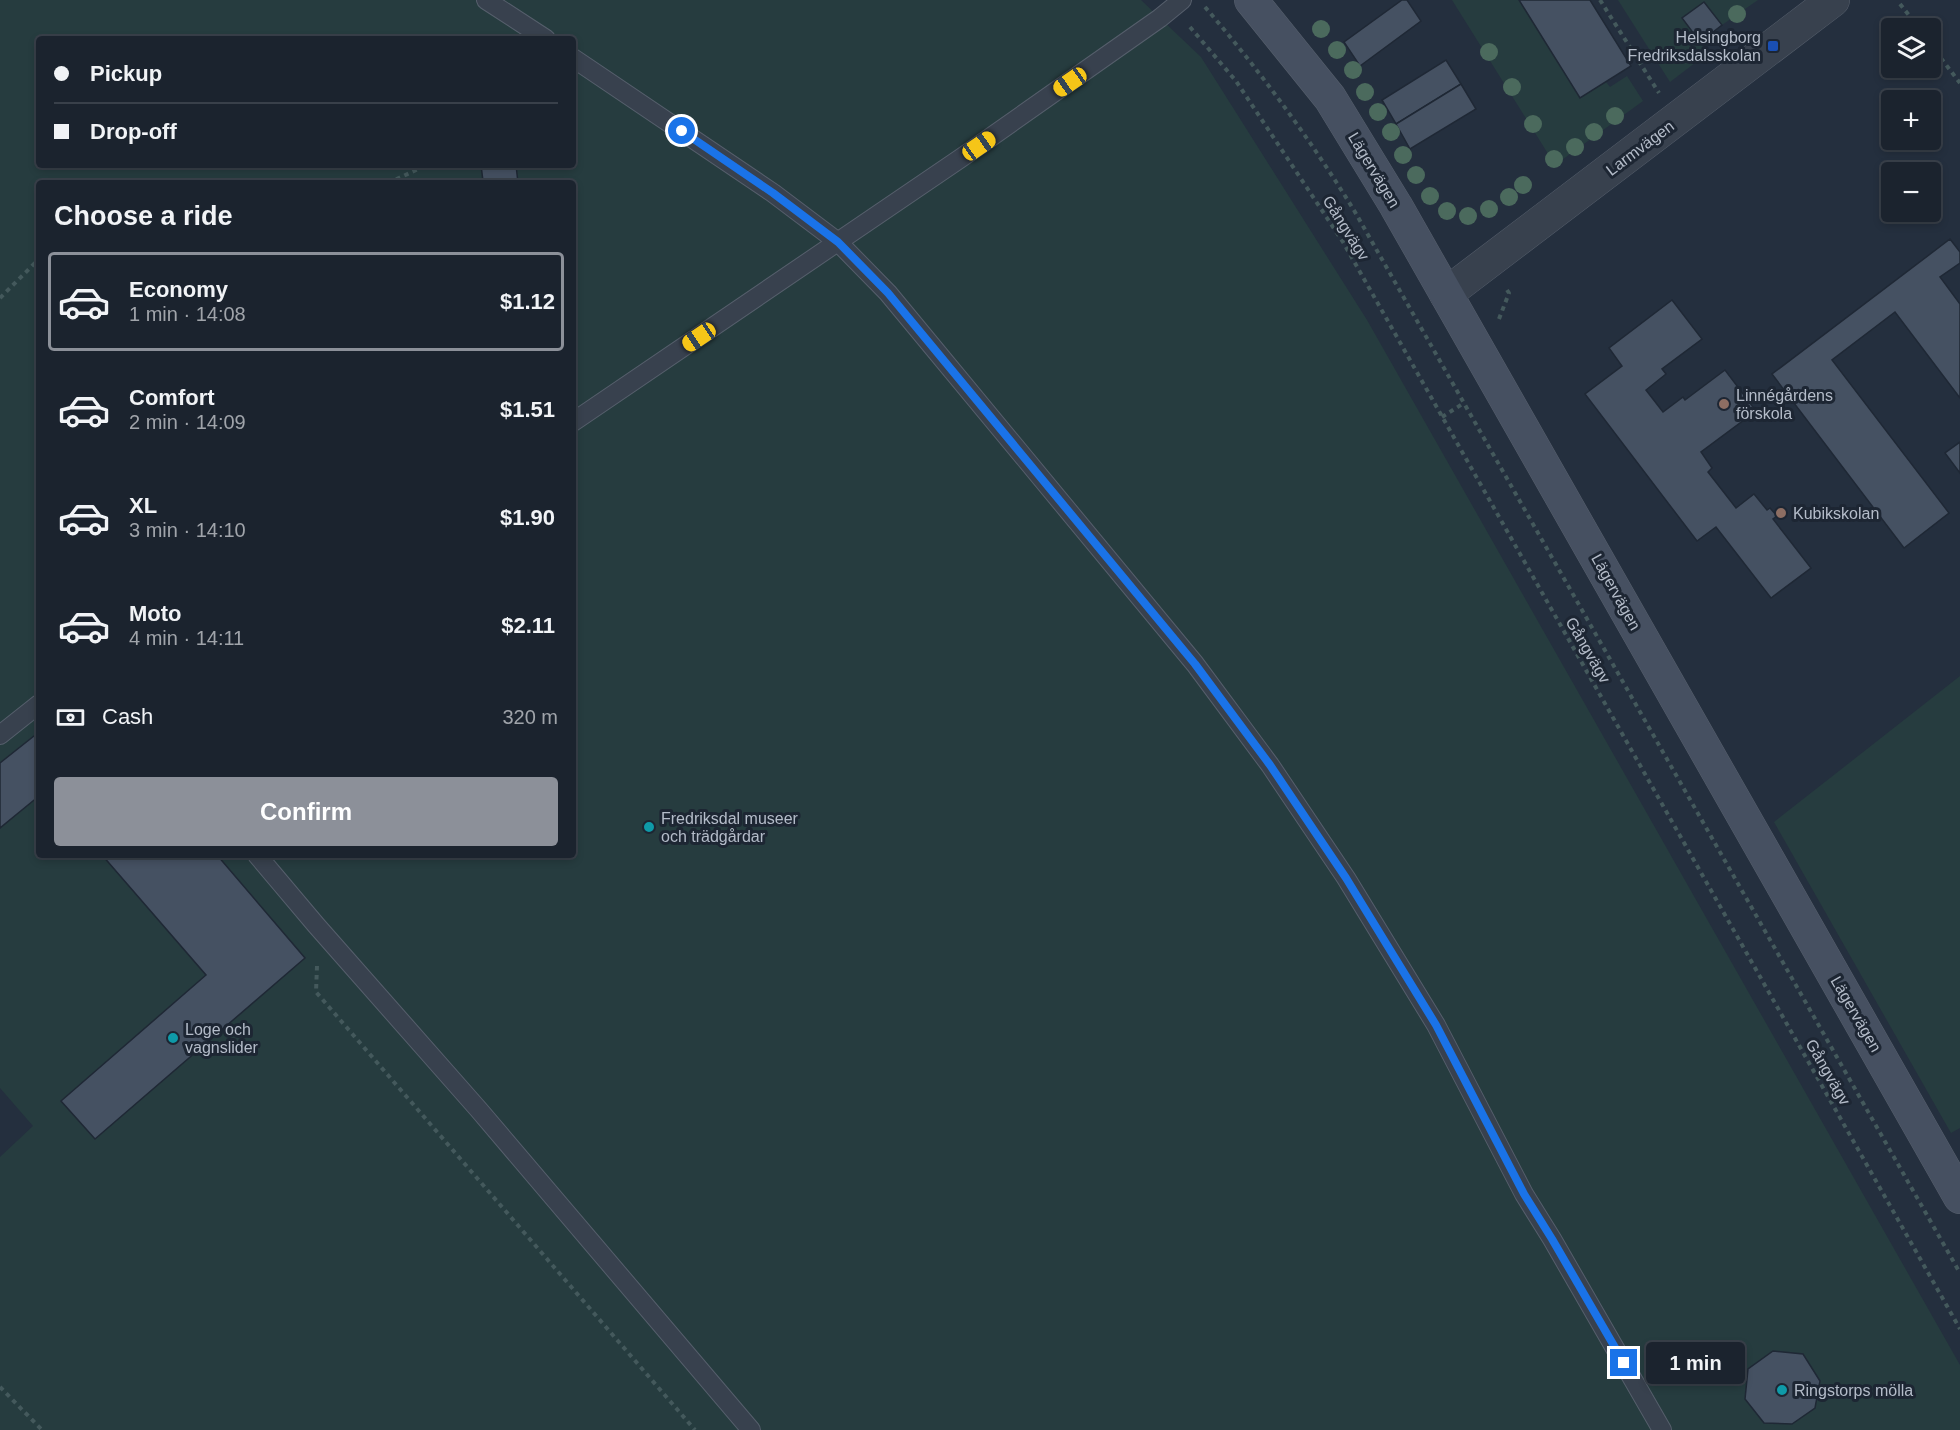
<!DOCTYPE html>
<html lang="en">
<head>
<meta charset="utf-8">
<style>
  :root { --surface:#1b232e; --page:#282f3a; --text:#f1f3f6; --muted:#a0a4aa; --line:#39404a; --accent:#8c9099 }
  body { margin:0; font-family:Arial,sans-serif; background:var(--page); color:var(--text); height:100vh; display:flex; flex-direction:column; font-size:22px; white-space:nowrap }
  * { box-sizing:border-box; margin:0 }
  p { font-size:20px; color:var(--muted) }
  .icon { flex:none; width:33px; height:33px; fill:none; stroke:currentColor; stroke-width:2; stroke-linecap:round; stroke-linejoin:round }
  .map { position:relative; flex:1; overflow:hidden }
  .drawer { position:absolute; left:36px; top:180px; width:540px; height:678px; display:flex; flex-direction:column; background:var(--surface); border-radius:6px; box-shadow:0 3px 9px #0003,0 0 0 2px var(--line) }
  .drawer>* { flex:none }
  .hud { position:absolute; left:36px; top:36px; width:540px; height:132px; border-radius:6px; box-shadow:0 3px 9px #0003,0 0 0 2px var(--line); display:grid; align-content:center; height:132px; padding:0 18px; background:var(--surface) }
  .fabs { position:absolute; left:1881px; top:18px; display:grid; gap:12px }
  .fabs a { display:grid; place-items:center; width:60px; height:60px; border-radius:6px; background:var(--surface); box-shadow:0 3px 9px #0003,0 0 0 2px var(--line); font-size:30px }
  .end { position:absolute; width:27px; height:27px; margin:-14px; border:8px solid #1a73e8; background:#fff; box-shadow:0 0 0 3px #fff }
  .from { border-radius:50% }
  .bubble { position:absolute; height:42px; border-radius:6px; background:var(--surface); box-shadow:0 3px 9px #0003,0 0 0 2px var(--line); font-size:20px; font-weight:600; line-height:42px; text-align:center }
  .car { position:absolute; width:18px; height:36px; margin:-18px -9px; border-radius:8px; box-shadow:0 0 4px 2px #0007; background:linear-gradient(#f5c518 24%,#345 0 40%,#f5c518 0 76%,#345 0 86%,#f5c518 0) }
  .hud b { display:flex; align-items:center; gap:21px; height:57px; font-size:22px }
  .hud b+b { border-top:2px solid var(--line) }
  .hud i { width:15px; height:15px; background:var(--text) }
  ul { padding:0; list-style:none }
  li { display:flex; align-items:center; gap:18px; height:99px; margin:0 12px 9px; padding:0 6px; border:3px solid transparent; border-radius:6px }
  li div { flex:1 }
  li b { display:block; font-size:22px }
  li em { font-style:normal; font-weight:600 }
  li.active { border-color:var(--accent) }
  li>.icon { width:54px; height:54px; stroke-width:1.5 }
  h2 { padding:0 18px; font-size:27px; line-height:72px }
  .pay { display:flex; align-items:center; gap:15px; height:66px; padding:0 18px; font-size:22px }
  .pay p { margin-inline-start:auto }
  .cta { display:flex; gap:12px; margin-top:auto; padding:12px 18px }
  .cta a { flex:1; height:69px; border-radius:6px; background:var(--accent); color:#fff; font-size:24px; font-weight:600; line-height:69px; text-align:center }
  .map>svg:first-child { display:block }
  .green { fill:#263c3f; fill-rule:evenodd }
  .building { fill:#455162; stroke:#1f2835; stroke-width:1.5 }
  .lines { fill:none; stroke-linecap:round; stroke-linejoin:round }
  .lane-casing { stroke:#565f6c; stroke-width:20 }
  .street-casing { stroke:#565f6c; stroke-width:34 }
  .secondary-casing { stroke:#565f6c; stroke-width:34 }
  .path { stroke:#44595c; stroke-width:4; stroke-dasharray:4.5 4.5; stroke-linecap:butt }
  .lane { stroke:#38414e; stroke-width:18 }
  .street { stroke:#38414e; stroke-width:33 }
  .secondary { stroke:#465061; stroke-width:33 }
  .tree { fill:#4b6a5d }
  .route { stroke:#1a73e8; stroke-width:8 }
  .transit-dot { fill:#1a4fb4; stroke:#1d2633; stroke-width:2 }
  .education-dot { fill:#8d6e63; stroke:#1d2633; stroke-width:2 }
  .culture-dot { fill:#0f9aa8; stroke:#1d2633; stroke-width:2 }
  .labels { text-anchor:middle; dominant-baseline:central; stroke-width:6; stroke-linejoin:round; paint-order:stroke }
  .poi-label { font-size:16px; fill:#b4bcc9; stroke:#1d2633; text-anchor:start }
  .street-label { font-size:16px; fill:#b4bcc9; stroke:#1d2633 }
</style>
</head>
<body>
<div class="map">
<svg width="1960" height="1430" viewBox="0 0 1960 1430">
  <rect width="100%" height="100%" fill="#242f3e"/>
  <g class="green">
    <path d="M0 0H1141L1201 57 1367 320 1960 1365V1430H0V1157L33 1126 0 1088ZM39 39H573V165H39ZM39 183H573V855H39Z"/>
    <path d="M1452 0H1520L1576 91 1588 93 1606 82 1610 87 1627 76 1643 101 1555 165Z"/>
    <path d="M1618 0H1758L1722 25 1704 2 1683 18 1708 53 1670 82Z"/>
    <path d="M1960 676V1128L1951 1133 1774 822Z"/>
  </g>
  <g class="building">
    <path d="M1402 0H1407L1421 21 1360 66 1344 42Z"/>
    <path d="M1519 0H1590L1631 66 1580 98Z"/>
    <path d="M1704 2 1722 25 1700 42 1682 18Z"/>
    <path d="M1446 60 1461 84 1396 124 1382 100Z"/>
    <path d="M1461 84 1476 109 1410 149 1396 124Z"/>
    <path d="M481 165H516L518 183H478L483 181Z"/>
    <path d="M1950 239 1960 252V263L1940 277 1960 304V398L1895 312 1832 360 1949 513 1904 548 1772 374Z"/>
    <path d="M1672 300 1702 339 1662 369 1666 374 1646 390 1663 412 1683 397 1685 400 1725 370 1756 411 1701 452 1712 468 1708 472 1736 508 1754 494 1767 510 1770 508 1777 516 1773 519 1811 568 1771 598 1716 527 1697 541 1585 394 1622 366 1609 348Z"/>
    <path d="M1960 442V473L1945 453Z"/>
    <path d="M39 732V796L0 828V763Z"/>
    <path d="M102 855H217L305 958 95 1139 61 1101 206 975Z"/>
    <path d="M1773 1351 1803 1354 1820 1381 1815 1408 1792 1424 1764 1423 1745 1399 1748 1369Z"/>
  </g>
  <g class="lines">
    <g class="lane-casing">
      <g id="lane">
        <path d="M486 0 546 39"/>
        <path d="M573 58 773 193 838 242 888 293 1195 664 1270 765 1346 878 1436 1025 1524 1194 1552 1239 1662 1430"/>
        <path d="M573 422 961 158 1160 18 1182 0"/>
        <path d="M0 735 39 704"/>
        <path d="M257 855 316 925 479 1110 751 1430"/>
      </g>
    </g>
    <g class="street-casing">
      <path id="street" d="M1446 294 1833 0"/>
    </g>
    <g class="secondary-casing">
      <path id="secondary" d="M1251 0 1330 98 1396 206 1960 1197"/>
    </g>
    <g class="path">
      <path d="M1600 0 1659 93"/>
      <path d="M1900 4 1919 28"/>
      <path d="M1205 7C1260 71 1311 140 1355 212L1960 1273"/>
      <path d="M1190 27 1236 81 1343 242 1960 1329"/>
      <path d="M1930 44 1960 83"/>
      <path d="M388 183 427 165"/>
      <path d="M0 298 39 259"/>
      <path d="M1499 319 1509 293 1507 290"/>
      <path d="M1442 417 1464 403"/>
      <path d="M317 966 316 992 695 1430"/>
      <path d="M0 1387 42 1430"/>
    </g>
    <use href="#lane" class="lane"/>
    <use href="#street" class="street"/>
    <use href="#secondary" class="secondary"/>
  </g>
  <g class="tree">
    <circle cx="1737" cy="14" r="9"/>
    <circle cx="1321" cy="29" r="9"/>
    <circle cx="1337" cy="50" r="9"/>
    <circle cx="1489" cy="52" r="9"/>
    <circle cx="1353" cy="70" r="9"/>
    <circle cx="1512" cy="87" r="9"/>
    <circle cx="1365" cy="92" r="9"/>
    <circle cx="1378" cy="112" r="9"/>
    <circle cx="1615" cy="116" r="9"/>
    <circle cx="1533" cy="124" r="9"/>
    <circle cx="1391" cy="132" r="9"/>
    <circle cx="1594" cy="132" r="9"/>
    <circle cx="1575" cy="147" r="9"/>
    <circle cx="1403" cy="155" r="9"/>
    <circle cx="1554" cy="159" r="9"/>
    <circle cx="1416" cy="175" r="9"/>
    <circle cx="1523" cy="185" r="9"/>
    <circle cx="1430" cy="196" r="9"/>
    <circle cx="1509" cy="197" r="9"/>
    <circle cx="1489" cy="209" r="9"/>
    <circle cx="1447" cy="211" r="9"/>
    <circle cx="1468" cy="216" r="9"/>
  </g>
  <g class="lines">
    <path class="route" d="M682 131 773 193 838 242 888 293 1195 664 1270 765 1346 878 1436 1025 1524 1194 1552 1239 1624 1363"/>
  </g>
  <rect class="transit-dot" x="1767" y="40" width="12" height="12" rx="3"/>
  <g class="education-dot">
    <circle cx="1724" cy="404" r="6"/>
    <circle cx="1781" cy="513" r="6"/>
  </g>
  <g class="culture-dot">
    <circle cx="649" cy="827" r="6"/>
    <circle cx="173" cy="1038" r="6"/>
    <circle cx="1782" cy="1390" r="6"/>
  </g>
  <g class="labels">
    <g class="poi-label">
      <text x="1761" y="37" text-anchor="end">Helsingborg<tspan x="1761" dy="18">Fredriksdalsskolan</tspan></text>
      <text x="1736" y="395">Linnégårdens<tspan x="1736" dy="18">förskola</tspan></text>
      <text x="1793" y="513">Kubikskolan</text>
      <text x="661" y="818">Fredriksdal museer<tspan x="661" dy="18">och trädgårdar</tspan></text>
      <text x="185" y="1029">Loge och<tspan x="185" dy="18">vagnslider</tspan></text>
      <text x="1794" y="1390">Ringstorps mölla</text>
    </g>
    <g class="street-label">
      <text transform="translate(1640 148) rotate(-37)">Larmvägen</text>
      <text transform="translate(1374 170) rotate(59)">Lägervägen</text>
      <text transform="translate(1346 228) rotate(58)">Gångvägv</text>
      <text transform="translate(1616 592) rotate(61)">Lägervägen</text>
      <text transform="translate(1588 650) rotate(60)">Gångvägv</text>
      <text transform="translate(1856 1014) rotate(60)">Lägervägen</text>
      <text transform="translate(1828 1072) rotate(60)">Gångvägv</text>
    </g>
  </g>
</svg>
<div class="fabs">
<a><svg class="icon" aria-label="layers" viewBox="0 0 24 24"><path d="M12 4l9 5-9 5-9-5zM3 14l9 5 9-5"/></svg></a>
<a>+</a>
<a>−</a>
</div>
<i class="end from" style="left:682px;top:131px"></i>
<i class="end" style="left:1624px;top:1363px"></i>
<div class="bubble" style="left:1646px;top:1342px;width:99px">1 min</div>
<i class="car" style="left:1070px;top:82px;rotate:235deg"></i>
<i class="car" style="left:979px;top:146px;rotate:55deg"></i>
<i class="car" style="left:699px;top:337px;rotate:236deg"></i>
<div class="hud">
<b><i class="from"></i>Pickup</b>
<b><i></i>Drop-off</b>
</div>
<section class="drawer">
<h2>Choose a ride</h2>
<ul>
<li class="active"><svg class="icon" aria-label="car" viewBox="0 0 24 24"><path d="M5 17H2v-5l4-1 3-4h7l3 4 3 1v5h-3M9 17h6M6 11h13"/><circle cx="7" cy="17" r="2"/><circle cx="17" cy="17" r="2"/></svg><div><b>Economy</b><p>1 min · 14:08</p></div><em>$1.12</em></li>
<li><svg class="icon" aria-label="car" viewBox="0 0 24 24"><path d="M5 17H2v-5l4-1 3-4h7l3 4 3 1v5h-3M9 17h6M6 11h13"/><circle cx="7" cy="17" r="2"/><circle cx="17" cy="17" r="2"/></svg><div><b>Comfort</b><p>2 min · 14:09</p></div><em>$1.51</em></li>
<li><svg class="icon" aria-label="car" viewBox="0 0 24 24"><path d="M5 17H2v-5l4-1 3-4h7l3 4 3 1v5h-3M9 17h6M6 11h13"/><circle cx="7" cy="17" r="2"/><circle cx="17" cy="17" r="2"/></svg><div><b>XL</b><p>3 min · 14:10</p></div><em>$1.90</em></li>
<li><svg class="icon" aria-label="car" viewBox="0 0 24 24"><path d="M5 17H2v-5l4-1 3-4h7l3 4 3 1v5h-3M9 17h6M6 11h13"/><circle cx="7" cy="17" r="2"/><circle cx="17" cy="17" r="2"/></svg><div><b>Moto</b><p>4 min · 14:11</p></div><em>$2.11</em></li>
</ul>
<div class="pay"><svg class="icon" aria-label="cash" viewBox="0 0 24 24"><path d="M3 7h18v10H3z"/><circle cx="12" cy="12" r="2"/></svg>Cash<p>320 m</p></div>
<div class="cta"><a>Confirm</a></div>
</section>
</div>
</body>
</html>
